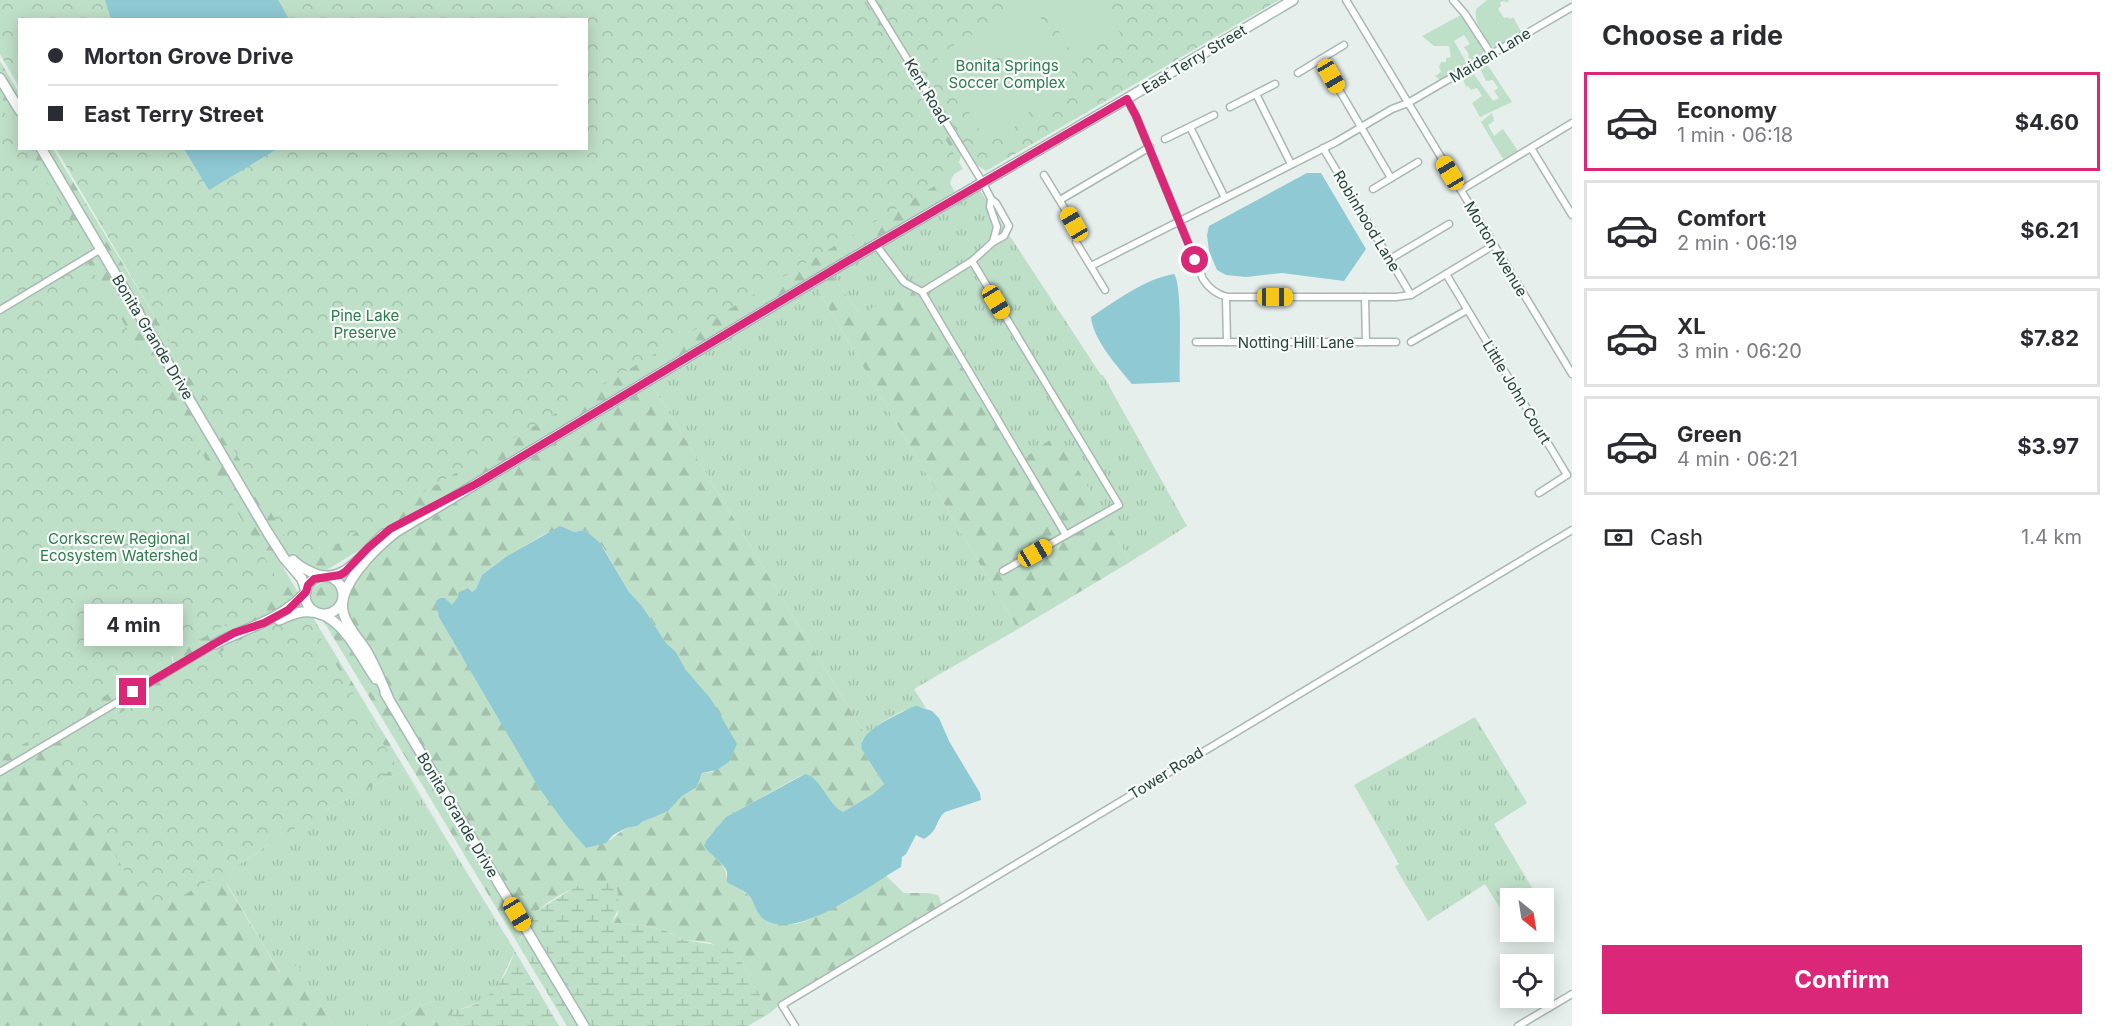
<!DOCTYPE html>
<html lang="en">
<head>
<meta charset="utf-8">
<style>
  :root { --surface:#fff; --page:#f7f7f7; --text:#2b2b33; --muted:#7c7c81; --line:#e1e1e2; --accent:#db2777 }
  body { margin:0; font-family:Inter,sans-serif; background:var(--page); color:var(--text); height:100vh; display:flex; flex-direction:column; font-size:22px; white-space:nowrap }
  * { box-sizing:border-box; margin:0 }
  p { font-size:20px; color:var(--muted) }
  .icon { flex:none; width:33px; height:33px; fill:none; stroke:currentColor; stroke-width:2; stroke-linecap:round; stroke-linejoin:round }
  .map { position:relative; flex:1; overflow:hidden }
  .drawer { display:flex; flex-direction:column; background:var(--surface); width:540px }
  .drawer>* { flex:none }
  .banner { position:absolute; left:18px; top:18px; width:570px; height:132px; border-radius:0px; box-shadow:0 3px 15px #0003; display:grid; align-content:center; height:132px; padding:0 30px; background:var(--surface) }
  .needle { width:39px; rotate:150deg }
  .fabs { position:absolute; left:1500px; top:888px; display:grid; gap:12px }
  .fabs a { display:grid; place-items:center; width:54px; height:54px; border-radius:0px; background:var(--surface); box-shadow:0 3px 15px #0003; font-size:30px }
  .end { position:absolute; width:27px; height:27px; margin:-14px; border:8px solid #db2777; background:#fff; box-shadow:0 0 0 3px #fff }
  .from { border-radius:50% }
  .bubble { position:absolute; height:42px; border-radius:0px; background:var(--surface); box-shadow:0 3px 15px #0003; font-size:20px; font-weight:700; line-height:42px; text-align:center }
  .car { position:absolute; width:18px; height:36px; margin:-18px -9px; border-radius:8px; box-shadow:0 0 4px 2px #0007; background:linear-gradient(#f5c518 24%,#345 0 40%,#f5c518 0 76%,#345 0 86%,#f5c518 0) }
  .banner b { display:flex; align-items:center; gap:21px; height:57px; font-size:22px }
  .banner b+b { border-top:2px solid var(--line) }
  .banner i { width:15px; height:15px; background:var(--text) }
  ul { padding:0; list-style:none }
  li { display:flex; align-items:center; gap:18px; height:99px; margin:0 12px 9px; padding:0 18px; border:3px solid var(--line); border-radius:0px }
  li div { flex:1 }
  li b { display:block; font-size:22px }
  li em { font-style:normal; font-weight:700 }
  li.on { border-color:var(--accent) }
  li>.icon { width:54px; height:54px; stroke-width:1.5 }
  h2 { padding:0 30px; font-size:27px; line-height:72px }
  .pay { display:flex; align-items:center; gap:15px; height:66px; padding:0 30px; font-size:22px }
  .pay p { margin-inline-start:auto }
  .primary-button { display:flex; gap:12px; margin-top:auto; padding:12px 30px }
  .primary-button a { flex:1; height:69px; border-radius:0px; background:var(--accent); color:#fff; font-size:24px; font-weight:700; line-height:69px; text-align:center }
  main { display:flex; flex:1; min-height:0 }
  .map>svg:first-child { display:block }
  .grass { fill:url(#grass-tufts) }
  .forest { fill:url(#forest-firs); fill-rule:evenodd }
  .wetland { fill:url(#wetland-marsh) }
  .park { fill:url(#park-crowns) }
  .garden { fill:#bfe0c8 }
  .water { fill:#8ec9d4 }
  .lines { fill:none; stroke-linecap:round; stroke-linejoin:round }
  .street-casing { stroke:#a8b8b2; stroke-width:9 }
  .secondary-casing { stroke:#a4bbb3; stroke-width:12 }
  .street { stroke:#fff; stroke-width:6 }
  .secondary { stroke:#fff; stroke-width:9 }
  .route { stroke:#db2777; stroke-width:8 }
  .labels { text-anchor:middle; dominant-baseline:central; stroke-width:4.5; stroke-linejoin:round; paint-order:stroke }
  .street-label { font-size:15px; fill:#24423a; stroke:#f7fbf9 }
  .park-label { font-size:15px; fill:#2d7a4b; stroke:#f7fbf9 }
</style>
</head>
<body>
<main>
<div class="map">
<svg width="1572" height="1026" viewBox="0 0 1572 1026">
  <defs>
    <pattern id="grass-tufts" width="24" height="20" patternUnits="userSpaceOnUse" patternTransform="scale(1.5)"><rect width="24" height="20" fill="#bfe0c8"/><path d="M3 7l-1-3M5 7V3M7 7l1-3M15 17l-1-3M17 17v-4M19 17l1-3" fill="none" stroke="#a4c1ad"/></pattern>
    <pattern id="forest-firs" width="22" height="20" patternUnits="userSpaceOnUse" patternTransform="scale(1.5)"><rect width="22" height="20" fill="#bfe0c8"/><path d="M5 1l3.5 6h-7zM16 11l3.5 6h-7z" fill="#a4c1ad"/></pattern>
    <pattern id="wetland-marsh" width="20" height="14" patternUnits="userSpaceOnUse" patternTransform="scale(1.5)"><rect width="20" height="14" fill="#bfe0c8"/><path d="M1 5h8M5 5V1M11 12h8M15 12V8" fill="none" stroke="#a4c1ad"/></pattern>
    <pattern id="park-crowns" width="20" height="18" patternUnits="userSpaceOnUse" patternTransform="scale(1.5)"><rect width="20" height="18" fill="#bfe0c8"/><path d="M2 6a3 3 0 1 1 6 0M12 15a3 3 0 1 1 6 0" fill="none" stroke="#a4c1ad"/></pattern>
  </defs>
  <rect width="100%" height="100%" fill="#e6efeb"/>
  <g class="grass">
    <path d="M979 189 1101 375H1103L1187 526 1130 562 1058 435 1023 460 910 289 860 315 832 275Z"/>
    <path d="M815 285 1018 629 914 689 926 708C909 703 877 723 866 736L651 383Z"/>
    <path d="M1475 717 1527 803 1494 824 1537 896 1533 898H1510V912L1505 916 1485 884 1428 921 1395 867 1399 864 1354 785Z"/>
    <path d="M404 770 515 951 496 990 485 1000 453 1012 431 1001 385 1026H334L318 1002 281 974 227 884 233 868 306 820Z"/>
  </g>
  <g class="forest">
    <path d="M857 0H872L908 61 905 79 918 83 962 154 950 183 956 194 562 427 302 585 45 149H53L305 563 940 182Z"/>
    <path d="M0 61 19 93V105L0 71Z"/>
    <path d="M0 85 19 118 20 148 37 149 306 606 442 830 404 770 306 820 233 868 227 885 280 973 288 967 298 965 318 1002 334 1026H0ZM156 587 171 641 174 669Z"/>
    <path d="M832 275 860 315 911 288 1023 459 1058 434 1130 562 1018 629 815 285Z"/>
    <path d="M651 383 866 736 862 740V750L884 784 873 794 843 812C825 804 824 782 805 774L800 776 726 817 704 846C711 857 727 863 726 877L749 896 762 917 770 922 796 924 806 921 846 902 887 874V877L904 893H928L938 895 942 905 780 1004 770 1013 738 955 708 942 684 940 666 931 642 925 611 923 618 914 617 887C594 872 555 896 537 911 529 918 523 934 518 944L306 592ZM568 530 574 532 585 530 603 547 629 592 642 606 666 643 676 652 686 670 711 699 735 748 729 762 712 772 702 773 697 787 682 796 668 810 642 822 637 826 626 828 610 840 586 848 566 825 539 788 440 598H445L452 606 463 590 468 588 472 592 476 589 482 575 507 556 546 533Z"/>
    <path d="M431 1001 451 1007 453 1011 452 1014 459 1026H385Z"/>
  </g>
  <g class="wetland">
    <path d="M597 881 611 883 617 887 619 908 611 923 642 925 666 931 684 940 723 946 738 955 770 1013 748 1026H567L518 944 535 912 577 886Z"/>
    <path d="M515 951 559 1026H459L452 1014 453 1011C489 1005 503 984 515 951Z"/>
  </g>
  <g class="park">
    <path d="M0 0H863L963 169 302 565 56 149 586 148V20H20L19 87 0 54Z"/>
    <path d="M875 0H1279L986 171 977 165Z"/>
    <path d="M0 105 19 137 20 148 27 149 89 251 83 255 284 590 0 758Z"/>
    <path d="M300 604 397 767 151 915 54 753Z"/>
  </g>
  <g class="garden">
    <path d="M1030 0 1081 87 1037 113 986 26Z"/>
    <path d="M1041 0H1100L1120 33 1075 59Z"/>
    <path d="M1487 0H1509L1507 3 1505 1 1500 2 1501 6 1498 9 1504 18 1507 17 1510 19 1513 17 1522 33 1496 49C1483 41 1474 23 1476 9Z"/>
    <path d="M1461 15 1484 50 1482 55 1472 62 1469 59 1468 53 1464 47 1470 44 1464 35 1454 41 1468 65 1441 81 1435 76 1441 72 1439 67 1441 62H1446V58L1451 57 1449 46H1434L1422 36Z"/>
    <path d="M980 30 1031 117 987 143 936 56Z"/>
    <path d="M1485 61 1512 102 1480 117 1472 103 1482 96 1477 88 1471 90 1468 86 1466 87 1462 76 1471 70 1493 101 1499 98 1494 91 1498 88 1493 80 1486 81 1479 66Z"/>
    <path d="M1492 113 1494 121 1488 125 1494 136 1503 129 1518 151 1503 159 1481 122Z"/>
  </g>
  <g class="water">
    <path d="M105 0H278L289 19H111Z"/>
    <path d="M184 149H277L209 190Z"/>
    <path d="M1307 173H1321L1366 249 1344 281 1282 273 1246 277 1226 275 1217 270 1209 251 1207 235 1209 226Z"/>
    <path d="M1174 274C1183 286 1179 363 1180 382L1132 384C1118 367 1093 340 1091 317 1116 301 1144 279 1174 274Z"/>
    <path d="M560 526 574 532 585 530 600 543 629 592 642 606 666 643 676 652 686 670 711 699 737 744 729 762 717 770 702 773 697 787 682 796 668 811 642 822 637 826 626 828 613 835 606 843 586 848 566 825 539 788 439 617 436 601 440 598H445L452 605 458 597 459 592 468 588 472 592 476 589 482 575 507 556Z"/>
    <path d="M917 706 932 711 939 718 949 741 980 793 981 800 945 812C934 822 940 829 924 839L916 835 906 854 902 857 901 867C871 884 799 941 765 920 757 915 755 904 750 897 744 889 734 887 727 882 727 879 727 875 727 872 725 863 709 855 704 846L706 841 726 817 805 774C820 776 827 804 843 812L873 794 884 784 862 750C856 731 898 715 912 707Z"/>
  </g>
  <g class="lines">
    <g class="street-casing">
      <g id="street">
        <path d="M871 0 983 183 991 199 990 207 997 227 993 242 972 261 922 292 904 282 876 245"/>
        <path d="M1346 0 1572 374"/>
        <path d="M1453 0 1465 14 1491 54"/>
        <path d="M1321 59 1391 178"/>
        <path d="M1298 73 1344 45"/>
        <path d="M1256 94 1291 164"/>
        <path d="M1127 99 1136 116 1203 279C1209 289 1216 294 1227 297H1396L1411 295 1494 245"/>
        <path d="M1230 107 1275 84"/>
        <path d="M1190 127 1225 198"/>
        <path d="M1165 139 1214 115"/>
        <path d="M1323 148 1411 295"/>
        <path d="M1531 148 1572 215"/>
        <path d="M1044 175 1074 224"/>
        <path d="M1373 189 1418 162"/>
        <path d="M1461 190 1572 123"/>
        <path d="M991 199 996 203 1009 226 1004 236 993 242"/>
        <path d="M1060 200 1150 147"/>
        <path d="M1076 242 1105 290"/>
        <path d="M1390 259 1449 224"/>
        <path d="M1091 266 1336 142 1392 109 1408 103 1572 7"/>
        <path d="M1446 274 1567 475 1539 493"/>
        <path d="M922 292 1066 535 1119 505 972 261"/>
        <path d="M1226 297 1227 342"/>
        <path d="M1365 297 1366 342"/>
        <path d="M0 310 101 249"/>
        <path d="M1196 342H1396"/>
        <path d="M1411 342 1467 310"/>
        <path d="M1003 571 1066 535"/>
        <path d="M0 772 215 644"/>
        <path d="M795 1026 782 1005 1572 530"/>
        <path d="M1518 1026 1572 994"/>
      </g>
    </g>
    <g class="secondary-casing">
      <g id="secondary">
        <path d="M0 78 20 111"/>
        <path d="M41 148 268 533 284 558 302 579 306 592C278 622 249 626 215 644"/>
        <path d="M293 560C297 565 303 568 309 571 342 590 362 553 384 534"/>
        <circle cx="324" cy="595" r="19"/>
        <path d="M279 620C286 617 294 613 302 612 340 607 358 654 376 679"/>
        <path d="M385 693 584 1026"/>
        <path d="M388 697C381 681 375 665 366 650 359 639 348 628 344 615 334 587 377 547 396 532L841 265 1116 105 1293 0"/>
      </g>
    </g>
    <use href="#street" class="street"/>
    <use href="#secondary" class="secondary"/>
  </g>
  <g class="lines">
    <path class="route" d="M133 692 214 644 234 633 264 623 288 610 306 592 308 585 314 579 340 575 345 572 368 548 390 529 476 484 841 265 1127 99 1136 116 1195 260"/>
  </g>
  <g class="labels">
    <g class="street-label">
      <text transform="translate(1490 55) rotate(-31)">Maiden Lane</text>
      <text transform="translate(1194 59) rotate(-31)">East Terry Street</text>
      <text transform="translate(927 91) rotate(59)">Kent Road</text>
      <text transform="translate(1367 221) rotate(59)">Robinhood Lane</text>
      <text transform="translate(1496 249) rotate(59)">Morton Avenue</text>
      <text transform="translate(153 337) rotate(59)">Bonita Grande Drive</text>
      <text x="1296" y="342">Notting Hill Lane</text>
      <text transform="translate(1517 392) rotate(59)">Little John Court</text>
      <text transform="translate(1166 773) rotate(-32)">Tower Road</text>
      <text transform="translate(458 815) rotate(59)">Bonita Grande Drive</text>
    </g>
    <g class="park-label">
      <text x="1007" y="65">Bonita Springs<tspan x="1007" dy="17">Soccer Complex</tspan></text>
      <text x="365" y="315">Pine Lake<tspan x="365" dy="17">Preserve</tspan></text>
      <text x="119" y="538">Corkscrew Regional<tspan x="119" dy="17">Ecosystem Watershed</tspan></text>
    </g>
  </g>
</svg>
<div class="fabs">
<a><svg class="needle" viewBox="-14 -14 28 28"><path d="M0-13l5 13h-10z" fill="#e53935"/><path d="M0 13l5-13h-10z" fill="#7c7c81"/></svg></a>
<a><svg class="icon" aria-label="locate" viewBox="0 0 24 24"><circle cx="12" cy="12" r="6"/><path d="M12 2v4M12 18v4M2 12h4M18 12h4"/></svg></a>
</div>
<i class="end from" style="left:1195px;top:260px"></i>
<i class="end" style="left:133px;top:692px"></i>
<div class="bubble" style="left:84px;top:604px;width:99px">4 min</div>
<i class="car" style="left:1331px;top:76px;rotate:150deg"></i>
<i class="car" style="left:1450px;top:173px;rotate:329deg"></i>
<i class="car" style="left:1074px;top:224px;rotate:330deg"></i>
<i class="car" style="left:1275px;top:297px;rotate:90deg"></i>
<i class="car" style="left:996px;top:302px;rotate:149deg"></i>
<i class="car" style="left:1035px;top:553px;rotate:60deg"></i>
<i class="car" style="left:517px;top:914px;rotate:149deg"></i>
<div class="banner">
<b><i class="from"></i>Morton Grove Drive</b>
<b><i></i>East Terry Street</b>
</div>
</div>
<section class="drawer">
<h2>Choose a ride</h2>
<ul>
<li class="on"><svg class="icon" aria-label="car" viewBox="0 0 24 24"><path d="M5 17H2v-5l4-1 3-4h7l3 4 3 1v5h-3M9 17h6M6 11h13"/><circle cx="7" cy="17" r="2"/><circle cx="17" cy="17" r="2"/></svg><div><b>Economy</b><p>1 min · 06:18</p></div><em>$4.60</em></li>
<li><svg class="icon" aria-label="car" viewBox="0 0 24 24"><path d="M5 17H2v-5l4-1 3-4h7l3 4 3 1v5h-3M9 17h6M6 11h13"/><circle cx="7" cy="17" r="2"/><circle cx="17" cy="17" r="2"/></svg><div><b>Comfort</b><p>2 min · 06:19</p></div><em>$6.21</em></li>
<li><svg class="icon" aria-label="car" viewBox="0 0 24 24"><path d="M5 17H2v-5l4-1 3-4h7l3 4 3 1v5h-3M9 17h6M6 11h13"/><circle cx="7" cy="17" r="2"/><circle cx="17" cy="17" r="2"/></svg><div><b>XL</b><p>3 min · 06:20</p></div><em>$7.82</em></li>
<li><svg class="icon" aria-label="car" viewBox="0 0 24 24"><path d="M5 17H2v-5l4-1 3-4h7l3 4 3 1v5h-3M9 17h6M6 11h13"/><circle cx="7" cy="17" r="2"/><circle cx="17" cy="17" r="2"/></svg><div><b>Green</b><p>4 min · 06:21</p></div><em>$3.97</em></li>
</ul>
<div class="pay"><svg class="icon" aria-label="cash" viewBox="0 0 24 24"><path d="M3 7h18v10H3z"/><circle cx="12" cy="12" r="2"/></svg>Cash<p>1.4 km</p></div>
<div class="primary-button"><a>Confirm</a></div>
</section>
</main>
</body>
</html>
